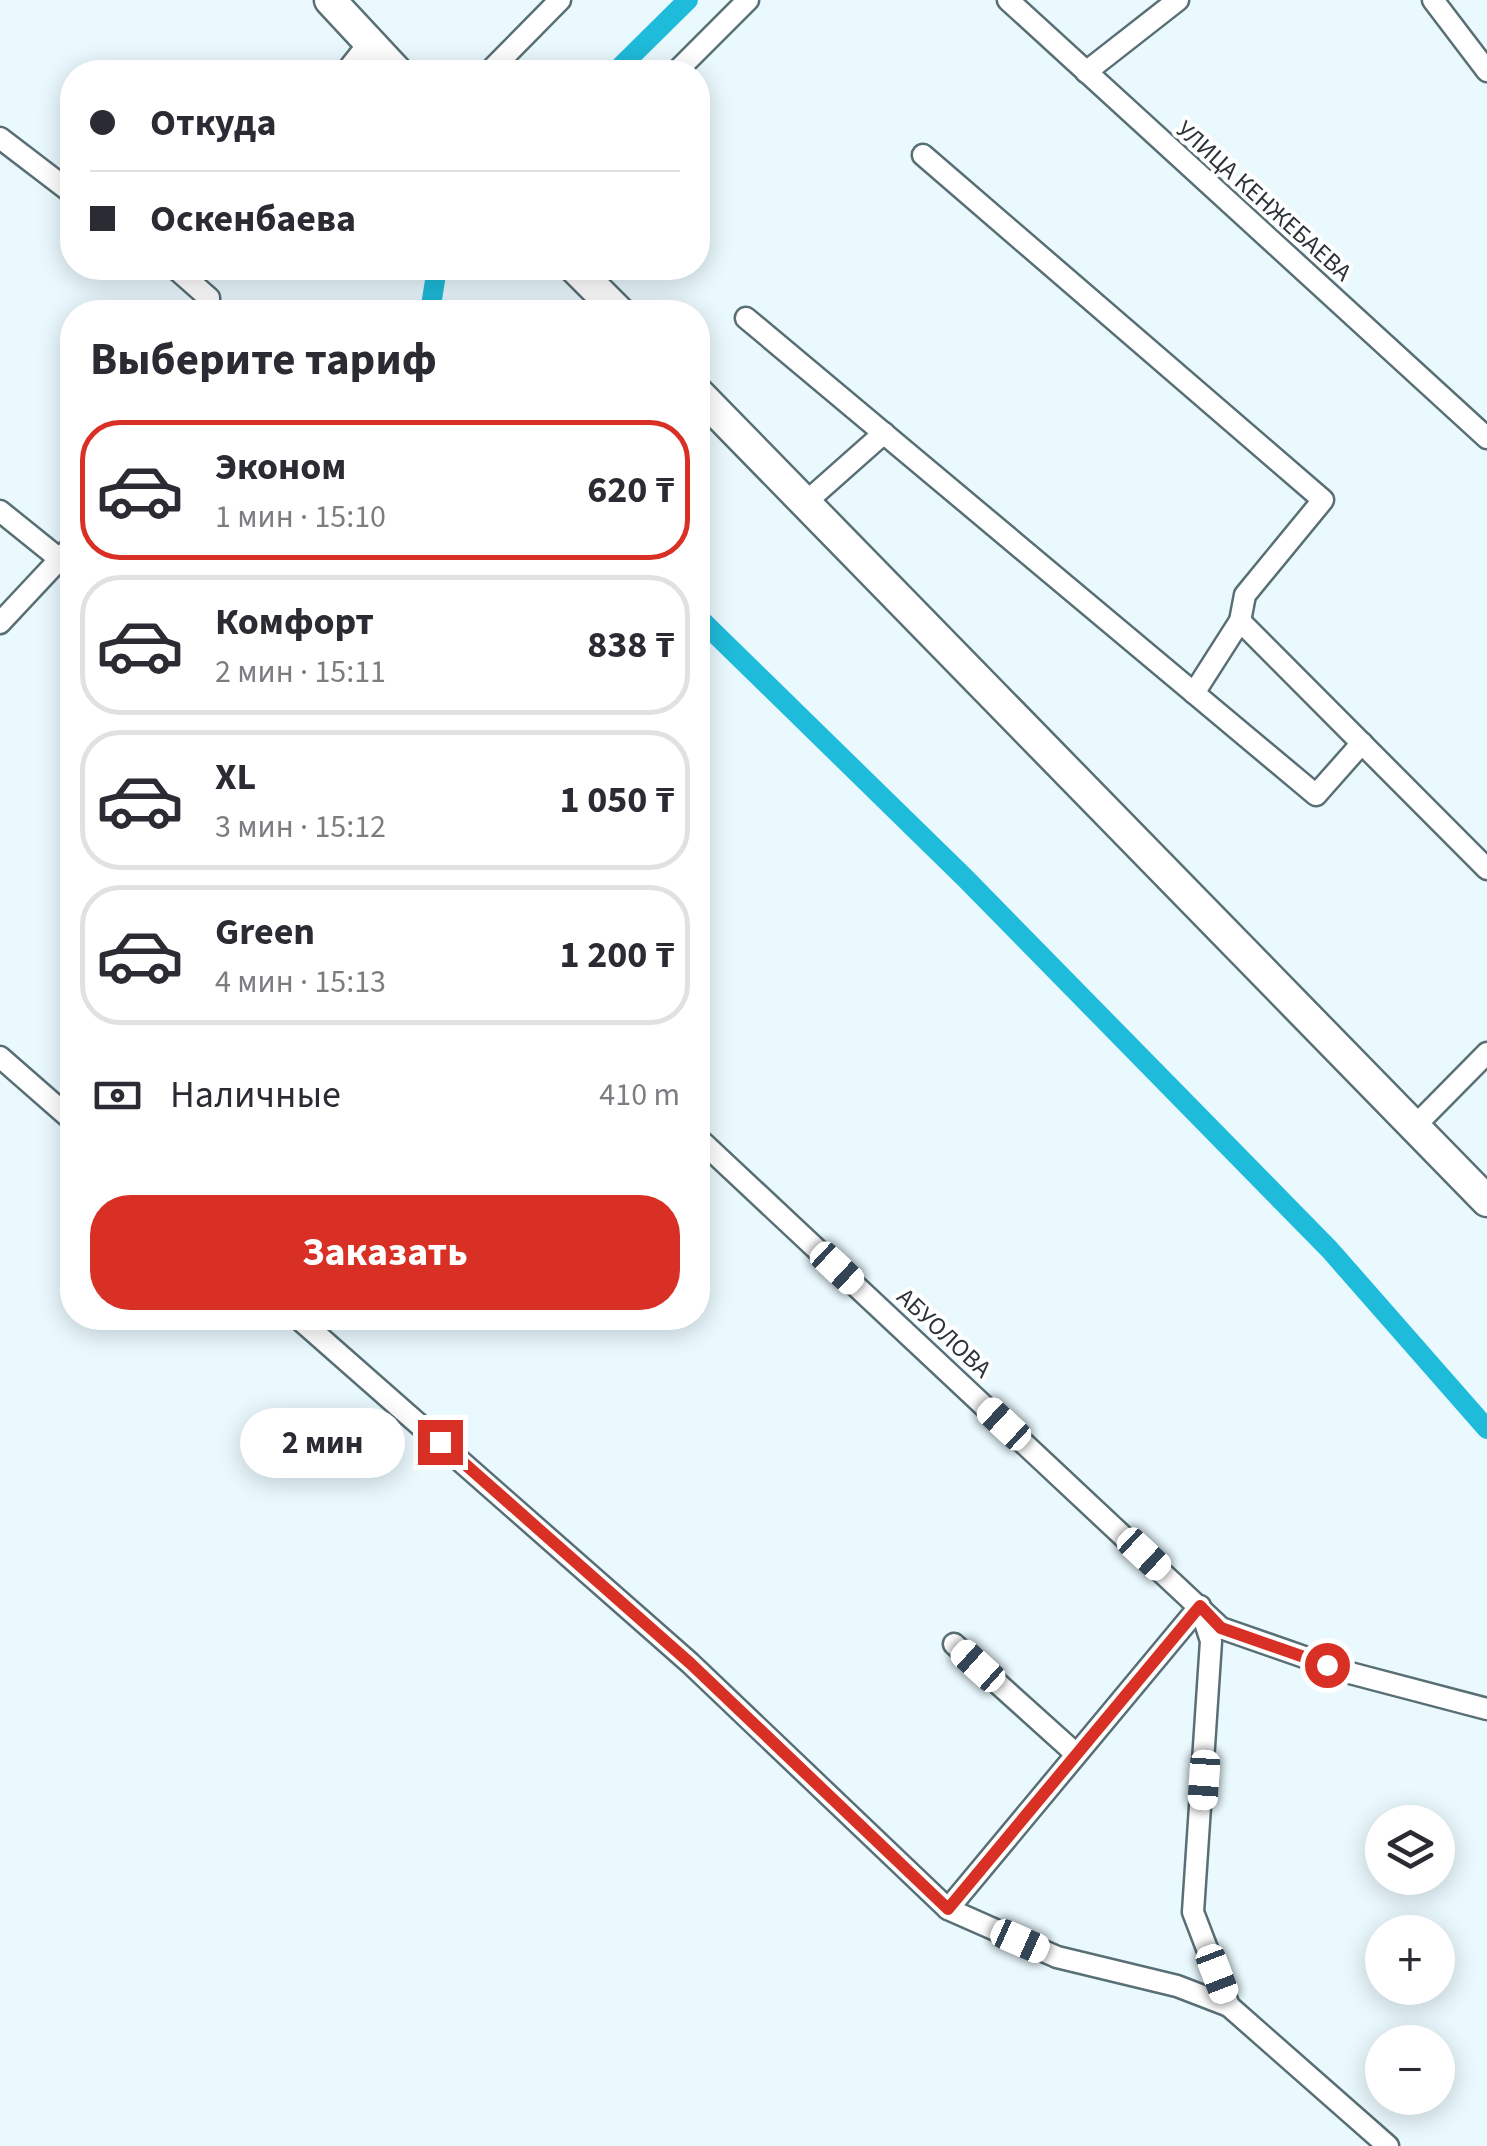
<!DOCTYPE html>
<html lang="ru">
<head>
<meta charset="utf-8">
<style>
  :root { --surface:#fff; --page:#f7f7f7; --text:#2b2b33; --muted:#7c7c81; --line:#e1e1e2; --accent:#d93025 }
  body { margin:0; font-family:"Source Sans 3",sans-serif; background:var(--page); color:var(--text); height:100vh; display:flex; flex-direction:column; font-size:38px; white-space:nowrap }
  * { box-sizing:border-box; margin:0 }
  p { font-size:32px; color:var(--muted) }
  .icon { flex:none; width:55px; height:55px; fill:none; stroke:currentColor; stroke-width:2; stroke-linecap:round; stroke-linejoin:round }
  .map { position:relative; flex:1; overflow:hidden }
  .details { position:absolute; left:60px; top:300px; width:650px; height:1030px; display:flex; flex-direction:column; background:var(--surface); border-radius:40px; box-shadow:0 5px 25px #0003 }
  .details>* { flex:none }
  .hud { position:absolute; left:60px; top:60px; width:650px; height:220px; border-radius:40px; box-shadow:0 5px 25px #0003; display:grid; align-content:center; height:220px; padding:0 30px; background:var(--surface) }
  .buttons { position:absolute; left:1365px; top:1805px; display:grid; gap:20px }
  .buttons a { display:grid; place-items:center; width:90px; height:90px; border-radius:50%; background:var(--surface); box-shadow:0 5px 25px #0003; font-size:50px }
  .end { position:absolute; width:45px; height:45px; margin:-22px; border:12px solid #d93025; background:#fff; box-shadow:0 0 0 5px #fff }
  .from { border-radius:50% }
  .bubble { position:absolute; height:70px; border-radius:35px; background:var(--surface); box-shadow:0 5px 25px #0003; font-size:32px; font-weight:700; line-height:70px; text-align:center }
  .car { position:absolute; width:30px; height:60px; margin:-30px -15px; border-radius:12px; box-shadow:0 0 8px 2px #0007; background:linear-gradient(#fff 24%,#345 0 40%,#fff 0 76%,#345 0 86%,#fff 0) }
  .hud b { display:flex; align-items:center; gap:35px; height:95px; font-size:38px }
  .hud b+b { border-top:2px solid var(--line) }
  .hud i { width:25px; height:25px; background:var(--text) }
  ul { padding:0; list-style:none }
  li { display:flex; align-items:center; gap:30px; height:140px; margin:0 20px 15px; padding:0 10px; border:5px solid var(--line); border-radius:40px }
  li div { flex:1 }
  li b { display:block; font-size:38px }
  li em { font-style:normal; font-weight:700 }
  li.active { border-color:var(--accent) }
  li>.icon { width:90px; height:90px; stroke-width:1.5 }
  h2 { padding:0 30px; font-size:45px; line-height:120px }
  .pay { display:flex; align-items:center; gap:25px; height:110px; padding:0 30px; font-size:38px }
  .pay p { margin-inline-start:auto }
  .primary-button { display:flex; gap:20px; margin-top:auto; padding:20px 30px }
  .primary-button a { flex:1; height:115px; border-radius:40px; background:var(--accent); color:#fff; font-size:40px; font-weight:700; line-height:115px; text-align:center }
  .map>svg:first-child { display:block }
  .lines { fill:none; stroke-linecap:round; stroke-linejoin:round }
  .canal { stroke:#1fbbda; stroke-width:20 }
  .street-casing { stroke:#586f75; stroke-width:25 }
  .secondary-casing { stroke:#586f75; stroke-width:35 }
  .street { stroke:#fff; stroke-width:20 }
  .secondary { stroke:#fff; stroke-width:30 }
  .route { stroke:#d93025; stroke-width:12 }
  .labels { text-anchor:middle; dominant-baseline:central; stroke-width:8; stroke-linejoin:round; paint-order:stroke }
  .street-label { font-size:25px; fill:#2a3336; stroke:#fff }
</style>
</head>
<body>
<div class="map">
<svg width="1487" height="2146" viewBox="0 0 1487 2146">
  <rect width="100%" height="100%" fill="#eaf9fe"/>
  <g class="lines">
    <g class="canal">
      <path d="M615 72 688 0"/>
      <path d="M430 312 437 268"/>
      <path d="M698 617 965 878 1330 1250 1487 1429"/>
    </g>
    <g class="street-casing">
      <g id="street">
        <path d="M1008 0 1487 438"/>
        <path d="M1433 0 1487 71"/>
        <path d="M346 72 369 43"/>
        <path d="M489 72 560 0"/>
        <path d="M676 72 748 0"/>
        <path d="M1086 72 1178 0"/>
        <path d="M0 138 72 193"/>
        <path d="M923 155 1323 500 1245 595 1240 621 1194 693"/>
        <path d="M175 268 209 298V312"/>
        <path d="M746 318 1316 795 1362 743"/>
        <path d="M805 503 884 433"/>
        <path d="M0 511 72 569"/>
        <path d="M1240 621 1487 869"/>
        <path d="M0 623 72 546"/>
        <path d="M0 1057 72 1120"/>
        <path d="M1414 1127 1487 1053"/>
        <path d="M698 1138 1221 1628 1350 1673 1487 1709"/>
        <path d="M298 1318 690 1663 948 1909 1057 1957 1177 1986 1229 2006"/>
        <path d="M1202 1613 1211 1641 1193 1912 1229 2006 1388 2146"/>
        <path d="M954 1644 1075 1753"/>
        <path d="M948 1909 1200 1606"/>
      </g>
    </g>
    <g class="secondary-casing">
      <g id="secondary">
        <path d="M330 0 397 72"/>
        <path d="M575 268 619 312"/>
        <path d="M698 393 1487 1201"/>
      </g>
    </g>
    <use href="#street" class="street"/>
    <use href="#secondary" class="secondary"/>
  </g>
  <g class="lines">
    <path class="route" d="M440 1442 690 1663 948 1909 1200 1606 1221 1628 1327 1665"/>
  </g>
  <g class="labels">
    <g class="street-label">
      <text transform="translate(1264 201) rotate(42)">УЛИЦА КЕНЖЕБАЕВА</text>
      <text transform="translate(944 1333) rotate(43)">АБУОЛОВА</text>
    </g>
  </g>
</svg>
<div class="buttons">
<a><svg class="icon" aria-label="layers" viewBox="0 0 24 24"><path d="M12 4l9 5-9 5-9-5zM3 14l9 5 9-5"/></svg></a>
<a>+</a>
<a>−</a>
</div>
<i class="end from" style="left:1327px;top:1665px"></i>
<i class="end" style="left:440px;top:1442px"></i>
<div class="bubble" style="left:240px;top:1408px;width:165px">2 мин</div>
<i class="car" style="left:837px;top:1268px;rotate:133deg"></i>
<i class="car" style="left:1004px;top:1424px;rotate:313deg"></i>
<i class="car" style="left:1144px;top:1554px;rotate:133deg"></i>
<i class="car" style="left:978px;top:1666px;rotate:312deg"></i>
<i class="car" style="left:1204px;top:1780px;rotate:184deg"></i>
<i class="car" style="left:1020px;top:1941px;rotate:114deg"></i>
<i class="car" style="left:1217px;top:1974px;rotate:159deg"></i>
<div class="hud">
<b><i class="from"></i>Откуда</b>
<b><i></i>Оскенбаева</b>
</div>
<section class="details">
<h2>Выберите тариф</h2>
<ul>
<li class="active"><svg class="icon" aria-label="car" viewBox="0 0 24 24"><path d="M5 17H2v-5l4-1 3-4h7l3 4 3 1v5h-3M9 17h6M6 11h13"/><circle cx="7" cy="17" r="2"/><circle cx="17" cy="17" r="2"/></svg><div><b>Эконом</b><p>1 мин · 15:10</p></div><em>620 ₸</em></li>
<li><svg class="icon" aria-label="car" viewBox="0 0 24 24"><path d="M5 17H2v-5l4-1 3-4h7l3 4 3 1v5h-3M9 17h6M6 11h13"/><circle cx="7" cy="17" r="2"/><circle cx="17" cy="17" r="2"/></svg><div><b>Комфорт</b><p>2 мин · 15:11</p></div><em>838 ₸</em></li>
<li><svg class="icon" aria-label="car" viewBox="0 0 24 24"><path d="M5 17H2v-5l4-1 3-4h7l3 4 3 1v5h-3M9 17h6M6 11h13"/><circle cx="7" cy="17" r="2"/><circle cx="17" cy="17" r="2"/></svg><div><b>XL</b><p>3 мин · 15:12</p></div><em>1 050 ₸</em></li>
<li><svg class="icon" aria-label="car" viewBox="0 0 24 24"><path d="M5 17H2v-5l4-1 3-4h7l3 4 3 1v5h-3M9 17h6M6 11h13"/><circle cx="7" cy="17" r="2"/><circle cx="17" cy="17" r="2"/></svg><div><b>Green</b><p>4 мин · 15:13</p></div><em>1 200 ₸</em></li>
</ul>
<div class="pay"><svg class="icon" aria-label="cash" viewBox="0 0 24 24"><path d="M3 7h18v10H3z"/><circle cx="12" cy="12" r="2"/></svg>Наличные<p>410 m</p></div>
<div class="primary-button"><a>Заказать</a></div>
</section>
</div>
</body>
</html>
